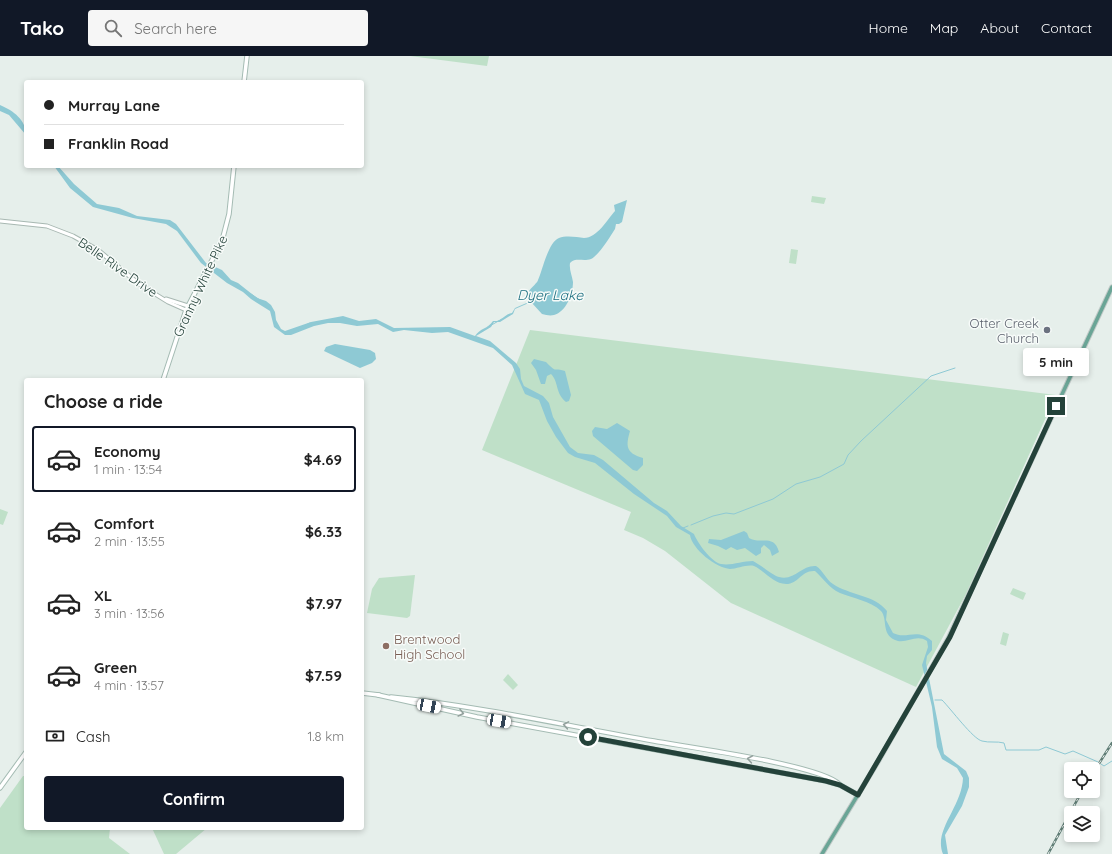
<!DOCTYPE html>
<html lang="en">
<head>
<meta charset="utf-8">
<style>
  :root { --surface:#fff; --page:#f6f6f6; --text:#222; --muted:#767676; --line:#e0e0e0; --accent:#111827 }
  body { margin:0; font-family:Quicksand,sans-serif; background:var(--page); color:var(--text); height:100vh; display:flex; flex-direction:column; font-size:15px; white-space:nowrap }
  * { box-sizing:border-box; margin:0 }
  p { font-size:13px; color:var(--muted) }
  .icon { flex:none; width:22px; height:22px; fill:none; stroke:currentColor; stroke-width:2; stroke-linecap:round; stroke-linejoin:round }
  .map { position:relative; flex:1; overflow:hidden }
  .drawer { position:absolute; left:24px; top:322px; width:340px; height:452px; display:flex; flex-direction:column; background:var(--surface); border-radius:4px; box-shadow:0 2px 6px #0003 }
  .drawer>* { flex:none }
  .guide { position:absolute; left:24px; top:24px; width:340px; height:88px; border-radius:4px; box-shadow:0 2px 6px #0003; display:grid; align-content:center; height:88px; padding:0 20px; background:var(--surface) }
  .buttons { position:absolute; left:1064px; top:706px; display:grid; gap:8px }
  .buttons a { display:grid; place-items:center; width:36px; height:36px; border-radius:4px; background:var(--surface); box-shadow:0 2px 6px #0003; font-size:20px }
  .end { position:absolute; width:18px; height:18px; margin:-9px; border:5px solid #24423a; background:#fff; box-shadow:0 0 0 2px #fff }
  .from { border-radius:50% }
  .bubble { position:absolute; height:28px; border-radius:4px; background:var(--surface); box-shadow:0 2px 6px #0003; font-size:13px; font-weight:700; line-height:28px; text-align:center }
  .car { position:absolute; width:12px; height:24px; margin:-12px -6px; border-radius:5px; box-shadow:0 0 3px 1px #0007; background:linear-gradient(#fff 24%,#345 0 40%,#fff 0 76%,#345 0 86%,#fff 0) }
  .guide b { display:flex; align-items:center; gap:14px; height:38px; font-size:15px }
  .guide b+b { border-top:1px solid var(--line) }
  .guide i { width:10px; height:10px; background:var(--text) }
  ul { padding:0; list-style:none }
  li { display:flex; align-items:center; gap:12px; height:66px; margin:0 8px 6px; padding:0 12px; border:2px solid transparent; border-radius:4px }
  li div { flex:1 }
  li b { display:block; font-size:15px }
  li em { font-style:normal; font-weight:700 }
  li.current { border-color:var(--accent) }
  li>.icon { width:36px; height:36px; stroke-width:1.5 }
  h2 { padding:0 20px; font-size:18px; line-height:48px }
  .pay { display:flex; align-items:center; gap:10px; height:44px; padding:0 20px; font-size:15px }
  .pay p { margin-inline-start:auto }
  .action { display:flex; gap:8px; margin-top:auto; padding:8px 20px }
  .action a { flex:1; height:46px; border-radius:4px; background:var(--accent); color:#fff; font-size:16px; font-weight:700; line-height:46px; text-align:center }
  header { display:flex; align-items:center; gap:24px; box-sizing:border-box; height:56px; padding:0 20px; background:var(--accent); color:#fff }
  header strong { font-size:19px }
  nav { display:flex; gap:22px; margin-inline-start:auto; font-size:14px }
  .search { width:280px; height:36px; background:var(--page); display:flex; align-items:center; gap:10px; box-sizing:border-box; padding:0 14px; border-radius:4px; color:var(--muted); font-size:15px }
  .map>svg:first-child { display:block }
  .green { fill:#bfe0c8 }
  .water { fill:#8ec9d4 }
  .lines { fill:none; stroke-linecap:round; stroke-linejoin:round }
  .stream { stroke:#8ec9d4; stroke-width:1 }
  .tertiary-casing { stroke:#a8b8b2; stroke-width:5 }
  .secondary-casing { stroke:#a4bbb3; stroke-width:5.5 }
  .primary-casing { stroke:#c2cac8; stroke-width:5.5 }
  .tertiary { stroke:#fff; stroke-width:3 }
  .secondary { stroke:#fff; stroke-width:3.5 }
  .primary { stroke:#6aa596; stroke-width:3.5 }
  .rail-casing { stroke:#5f7d75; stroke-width:2.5 }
  .rail { stroke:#f7fbf9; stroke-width:1; stroke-dasharray:3; stroke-linecap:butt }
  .oneway { stroke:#92a09c }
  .route { stroke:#24423a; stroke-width:5 }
  .worship-dot { fill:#6b7280; stroke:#f7fbf9; stroke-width:1.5 }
  .education-dot { fill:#8d6e63; stroke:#f7fbf9; stroke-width:1.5 }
  .labels { text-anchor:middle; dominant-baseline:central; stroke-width:3; stroke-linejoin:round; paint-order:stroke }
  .street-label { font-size:13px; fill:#24423a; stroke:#f7fbf9 }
  .worship-label { font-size:13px; fill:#5b616d; stroke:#f7fbf9; text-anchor:end }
  .education-label { font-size:13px; fill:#785e54; stroke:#f7fbf9; text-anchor:start }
  .water-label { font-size:14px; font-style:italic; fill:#1c6f80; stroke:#f7fbf9 }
</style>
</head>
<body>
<header>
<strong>Tako</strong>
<div class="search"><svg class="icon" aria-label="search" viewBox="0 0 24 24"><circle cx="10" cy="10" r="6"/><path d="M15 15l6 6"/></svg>Search here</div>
<nav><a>Home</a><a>Map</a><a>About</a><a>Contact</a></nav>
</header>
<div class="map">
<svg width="1112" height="798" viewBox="0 0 1112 798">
  <rect width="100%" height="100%" fill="#e6efeb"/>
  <g class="green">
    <path d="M410 0H489L487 10Z"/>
    <path d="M812 140 826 142 824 148 811 146Z"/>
    <path d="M791 193 798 194 796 208 789 207Z"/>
    <path d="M530 274 1056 339 966 538 916 631 731 547 665 495 643 482 624 474 631 456 482 394Z"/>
    <path d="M0 453 8 456 3 469 0 468Z"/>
    <path d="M415 519 410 560 407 562 367 557 372 533 379 522Z"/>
    <path d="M1013 532 1026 537 1023 544 1010 538Z"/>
    <path d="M1003 576 1009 578 1006 590 1000 588Z"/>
    <path d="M508 618 518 629 513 634 503 624Z"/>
    <path d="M23 720H26V772H110L109 782 130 798H0V752Z"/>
    <path d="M152 772H207L176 798H164Z"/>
  </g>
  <g class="water">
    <path d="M0 49C14 55 26 64 26 79L9 59 0 55Z"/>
    <path d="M54 110H58L74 128 97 148 119 152 137 160 170 164 176 168 206 207 222 214 231 224 238 227 257 242 266 245 271 249 275 256 276 264 281 273 285 275 311 266 343 260 359 265 376 263 394 272 450 271 475 280C480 272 488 273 493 265 502 266 504 258 512 257L515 252 531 245 529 235C531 232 538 226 538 224 542 216 548 186 559 182 566 179 577 181 584 182 597 182 607 164 615 155L614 149 627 144 622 166 619 168H616L615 173C610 181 599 199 591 203 583 206 576 201 570 207 569 214 572 219 573 226 573 238 566 256 554 259 550 260 546 259 542 258L531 246 515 253 513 258 500 266H494L491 271 476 280 490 285 516 307 520 313 521 323 524 330 543 340 549 347 553 361 570 391 578 397 594 399 603 404 654 447 667 455 681 470 694 478C697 486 711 506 721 508 731 510 742 505 753 505 761 509 772 519 779 521 795 525 801 509 816 510 823 514 826 524 833 528 849 539 875 539 887 555L886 564 893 577C907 584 917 571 932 585V594L927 600 926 607 944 698 966 715 969 722V731L962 750 945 779 948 798H943C933 774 962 751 963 722L957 712 942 703 937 691 932 651 922 609 928 591 927 585C916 577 906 589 895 584 881 578 888 563 881 555 871 545 852 542 840 537 829 532 823 522 815 515 801 514 799 528 786 528 773 528 765 515 754 510 747 508 737 513 730 513 716 512 692 493 690 479L676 471 667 460 634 438 595 407 575 401 568 397 556 381 547 365 539 344 525 338 512 309 493 292 448 276 432 277 404 274 393 276 378 268 357 270 340 267H328L314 270 291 279H285L274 271 270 255 251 243 243 236 227 227 201 207 177 175 166 168 133 162 93 151 70 132Z"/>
    <path d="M335 288 370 294 375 297 376 303 372 307 360 312 324 295 326 291Z"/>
    <path d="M534 303 546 306C558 318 552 311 565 315L571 339 569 345 566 346C555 337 559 326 551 318L547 320 545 328H541L536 314 531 307Z"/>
    <path d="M617 367 630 375C626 389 625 397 643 402V409L637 415 633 414 593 380 592 375 595 371 607 373Z"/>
    <path d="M744 475 747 477 749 482C760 489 774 477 779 496L772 500 770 494 764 489 761 492V497L756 500 745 492 737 494 731 491 726 494 718 490 708 487 709 483 721 484Z"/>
  </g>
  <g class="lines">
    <g class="stream">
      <path d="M251 238 260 244"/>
      <path d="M304 270 310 267"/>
      <path d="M488 271 502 263"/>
      <path d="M691 469 713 460 726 457 734 458 773 443 796 428 820 421 844 408 848 399 861 385 931 320 955 312"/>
      <path d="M683 472 688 470"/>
      <path d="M935 644H942C951 653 973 683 982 685 989 687 997 685 1004 687L1006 694H1039L1046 691 1065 698 1073 695 1098 706"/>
      <path d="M1101 708 1104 710 1112 705"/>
    </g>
    <g class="tertiary-casing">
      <g id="tertiary">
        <path d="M0 165 47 170 73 180 98 194 139 228 168 246 186 254"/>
        <path d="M166 243 188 250"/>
      </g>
    </g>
    <g class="secondary-casing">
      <g id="secondary">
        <path d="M244 26 247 0"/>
        <path d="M163 324 186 254 222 185 229 158 234 110"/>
        <path d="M362 637 379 639"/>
        <path d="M378 639 477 661 826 725 840 729 858 739"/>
        <path d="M391 641C479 650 567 670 654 685 687 691 820 709 839 728"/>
        <path d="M0 732 26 696"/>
      </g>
    </g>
    <g class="primary-casing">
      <path id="primary" d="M822 798 879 704 949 581 1112 231"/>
    </g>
    <use href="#tertiary" class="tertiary"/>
    <use href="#secondary" class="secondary"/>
    <use href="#primary" class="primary"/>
    <g class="rail-casing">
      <g id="rail">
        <path d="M1093 717 1112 687"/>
        <path d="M1048 798 1082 735"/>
      </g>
    </g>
    <use href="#rail" class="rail"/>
  </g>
  <defs><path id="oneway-chevron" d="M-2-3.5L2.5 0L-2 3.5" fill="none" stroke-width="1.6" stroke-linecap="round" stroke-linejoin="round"/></defs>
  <g class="oneway">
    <use href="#oneway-chevron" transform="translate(461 657) rotate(14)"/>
    <use href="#oneway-chevron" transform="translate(566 669) rotate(-170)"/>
    <use href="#oneway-chevron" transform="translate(750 703) rotate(-170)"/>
  </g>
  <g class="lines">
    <path class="route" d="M588 681 826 725 840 729 858 739 950 581 1056 350"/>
  </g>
  <circle class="worship-dot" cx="1047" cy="274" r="4"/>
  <circle class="education-dot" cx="386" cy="590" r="4"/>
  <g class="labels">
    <g class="street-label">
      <text transform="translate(118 211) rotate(35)">Belle Rive Drive</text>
      <text transform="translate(200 230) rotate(-65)">Granny White Pike</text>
    </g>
    <g class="worship-label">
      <text x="1039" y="267">Otter Creek<tspan x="1039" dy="15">Church</tspan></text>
    </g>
    <g class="education-label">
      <text x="394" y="583">Brentwood<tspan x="394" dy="15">High School</tspan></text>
    </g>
    <g class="water-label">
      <text x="550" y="239">Dyer Lake</text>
    </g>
  </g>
</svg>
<div class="buttons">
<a><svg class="icon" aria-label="locate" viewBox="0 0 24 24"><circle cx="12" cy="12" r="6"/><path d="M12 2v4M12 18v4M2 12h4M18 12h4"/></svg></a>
<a><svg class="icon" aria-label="layers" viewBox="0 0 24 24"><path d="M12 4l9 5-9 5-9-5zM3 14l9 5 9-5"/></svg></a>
</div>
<i class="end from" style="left:588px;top:681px"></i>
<i class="end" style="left:1056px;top:350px"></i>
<div class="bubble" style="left:1023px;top:292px;width:66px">5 min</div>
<i class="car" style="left:429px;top:650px;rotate:101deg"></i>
<i class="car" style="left:499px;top:665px;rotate:100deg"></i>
<div class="guide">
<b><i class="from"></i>Murray Lane</b>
<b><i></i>Franklin Road</b>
</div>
<section class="drawer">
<h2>Choose a ride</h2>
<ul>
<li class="current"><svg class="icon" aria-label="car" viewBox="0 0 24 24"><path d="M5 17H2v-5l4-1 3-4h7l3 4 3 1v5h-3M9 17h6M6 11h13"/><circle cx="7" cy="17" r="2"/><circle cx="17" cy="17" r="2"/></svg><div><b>Economy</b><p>1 min · 13:54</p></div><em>$4.69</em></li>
<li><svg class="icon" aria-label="car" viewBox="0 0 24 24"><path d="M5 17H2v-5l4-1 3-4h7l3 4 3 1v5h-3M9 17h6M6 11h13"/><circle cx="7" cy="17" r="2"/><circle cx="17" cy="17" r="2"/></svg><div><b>Comfort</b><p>2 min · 13:55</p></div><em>$6.33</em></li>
<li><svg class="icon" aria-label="car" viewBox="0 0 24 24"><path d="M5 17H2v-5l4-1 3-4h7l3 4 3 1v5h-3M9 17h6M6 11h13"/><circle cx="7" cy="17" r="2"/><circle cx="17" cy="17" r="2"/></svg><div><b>XL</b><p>3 min · 13:56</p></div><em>$7.97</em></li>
<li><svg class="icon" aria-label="car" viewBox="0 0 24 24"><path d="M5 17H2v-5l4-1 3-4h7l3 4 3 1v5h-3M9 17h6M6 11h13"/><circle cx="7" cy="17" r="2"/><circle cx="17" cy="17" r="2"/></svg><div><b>Green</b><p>4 min · 13:57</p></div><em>$7.59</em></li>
</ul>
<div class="pay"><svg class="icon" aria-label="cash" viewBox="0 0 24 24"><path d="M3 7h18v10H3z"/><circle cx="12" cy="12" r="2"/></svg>Cash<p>1.8 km</p></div>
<div class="action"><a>Confirm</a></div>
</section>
</div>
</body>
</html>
